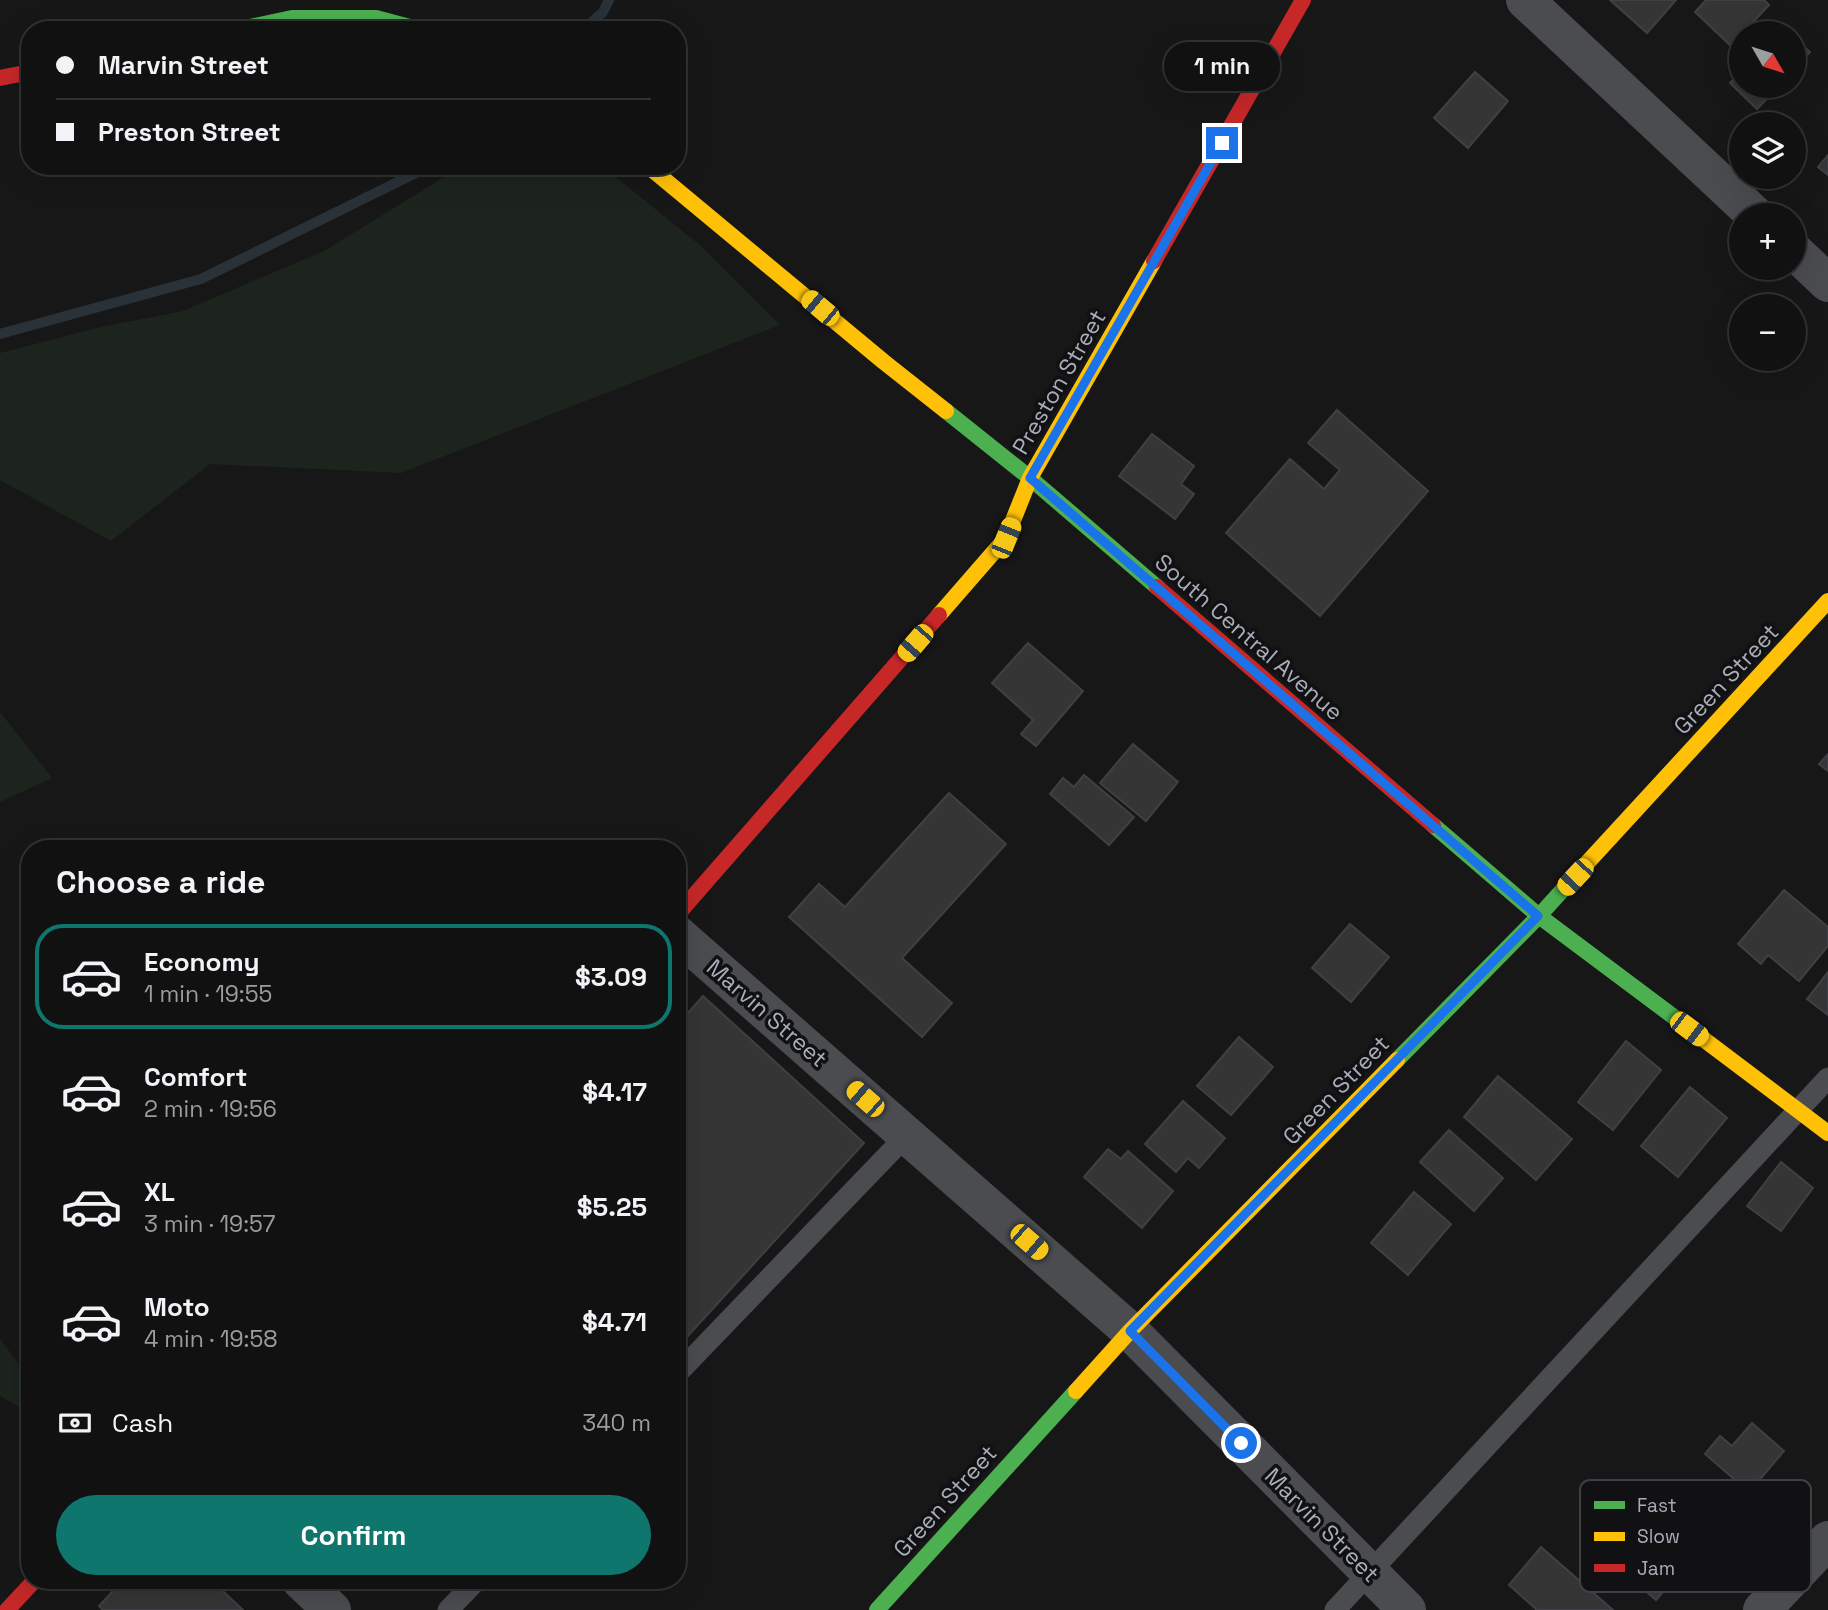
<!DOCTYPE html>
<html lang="en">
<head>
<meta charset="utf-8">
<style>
  :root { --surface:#111; --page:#1a1a1a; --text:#f1f3f6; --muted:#9c9d9f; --line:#303131; --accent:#0f766e }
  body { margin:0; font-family:"Space Grotesk",sans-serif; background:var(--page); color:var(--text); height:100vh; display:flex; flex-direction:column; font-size:26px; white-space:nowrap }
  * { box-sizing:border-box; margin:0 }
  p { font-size:23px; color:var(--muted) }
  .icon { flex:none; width:38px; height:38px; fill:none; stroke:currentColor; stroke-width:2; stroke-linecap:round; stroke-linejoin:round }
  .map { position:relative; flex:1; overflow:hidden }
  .side { position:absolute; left:21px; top:840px; width:665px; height:749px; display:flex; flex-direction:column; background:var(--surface); border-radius:28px; box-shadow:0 7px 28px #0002,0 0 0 2px var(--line) }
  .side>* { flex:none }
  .guide { position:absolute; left:21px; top:21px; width:665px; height:154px; border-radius:28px; box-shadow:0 7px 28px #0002,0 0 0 2px var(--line); display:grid; align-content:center; height:154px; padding:0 35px; background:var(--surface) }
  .needle { width:46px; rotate:129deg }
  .tools { position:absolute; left:1729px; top:21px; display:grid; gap:14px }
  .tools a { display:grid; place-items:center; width:77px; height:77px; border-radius:50%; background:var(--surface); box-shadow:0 7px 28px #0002,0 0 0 2px var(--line); font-size:35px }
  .end { position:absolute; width:32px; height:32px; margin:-16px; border:9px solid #1a73e8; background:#fff; box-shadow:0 0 0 4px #fff }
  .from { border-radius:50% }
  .bubble { position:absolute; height:49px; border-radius:24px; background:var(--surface); box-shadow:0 7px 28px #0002,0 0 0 2px var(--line); font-size:23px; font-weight:600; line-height:49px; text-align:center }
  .car { position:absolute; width:21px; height:42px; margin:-21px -10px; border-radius:9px; box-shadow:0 0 5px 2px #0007; background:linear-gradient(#f5c518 24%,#345 0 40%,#f5c518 0 76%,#345 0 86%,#f5c518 0) }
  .guide b { display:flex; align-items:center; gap:24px; height:66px; font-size:26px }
  .guide b+b { border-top:2px solid var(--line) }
  .guide i { width:18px; height:18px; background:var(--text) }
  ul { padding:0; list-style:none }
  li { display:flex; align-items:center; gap:21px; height:105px; margin:0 14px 10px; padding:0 21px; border:4px solid transparent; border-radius:28px }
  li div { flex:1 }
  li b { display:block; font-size:26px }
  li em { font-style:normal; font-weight:600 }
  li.selected { border-color:var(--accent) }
  li>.icon { width:63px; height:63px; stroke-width:1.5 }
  h2 { padding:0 35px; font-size:32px; line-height:84px }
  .pay { display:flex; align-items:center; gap:18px; height:77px; padding:0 35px; font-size:26px }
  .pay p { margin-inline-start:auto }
  .button { display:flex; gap:14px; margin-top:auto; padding:14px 35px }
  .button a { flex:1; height:80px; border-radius:42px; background:var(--accent); color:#fff; font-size:28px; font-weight:600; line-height:80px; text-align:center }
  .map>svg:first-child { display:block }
  .green { fill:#1d241e }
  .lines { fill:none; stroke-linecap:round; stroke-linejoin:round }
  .stream { stroke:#2a3239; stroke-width:10 }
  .building { fill:#353536; stroke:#3f4043; stroke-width:2 }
  .lane { stroke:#4b4c50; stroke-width:21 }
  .street { stroke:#4b4c50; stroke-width:38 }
  .fast { stroke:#4caf50; stroke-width:16 }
  .slow { stroke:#ffc107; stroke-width:16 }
  .jam { stroke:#c62828; stroke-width:16 }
  .route { stroke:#1a73e8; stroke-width:9 }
  .labels { text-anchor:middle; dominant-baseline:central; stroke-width:7; stroke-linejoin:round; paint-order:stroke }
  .street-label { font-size:23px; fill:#a8adb8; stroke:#111113 }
  .key { fill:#111113; stroke:#3e4045; stroke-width:2 }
  .key-label { font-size:19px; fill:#a8adb8 }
</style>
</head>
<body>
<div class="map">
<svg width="1828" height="1610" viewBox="0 0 1828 1610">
  <rect width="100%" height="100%" fill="#171717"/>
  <g class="green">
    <path d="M457 166H602L701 246 780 325 401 473 210 464 111 541 0 480V353L101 327 183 311 326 250 447 175Z"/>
    <path d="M0 712 52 778 0 802Z"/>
    <path d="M0 1339 30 1379V1413L0 1396Z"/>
  </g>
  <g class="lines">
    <g class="stream">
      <path d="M583 30 603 12 609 0"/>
      <path d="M0 334 201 279 430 166"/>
    </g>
  </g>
  <g class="building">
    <path d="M1610 0H1676L1647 33Z"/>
    <path d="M1706 0H1764L1769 5 1743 33H1741V35L1731 46 1695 12Z"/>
    <path d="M1794 38 1810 52 1794 69Z"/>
    <path d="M1741 71V86H1779L1757 109 1730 83Z"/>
    <path d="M1475 72 1508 101 1468 148 1434 118Z"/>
    <path d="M1828 155V175L1818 167Z"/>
    <path d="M1337 410 1428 491 1320 616 1226 533 1290 459 1324 489 1340 470 1308 443Z"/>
    <path d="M1152 434 1194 466 1181 484 1194 494 1175 519 1119 476Z"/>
    <path d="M1028 643 1083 691 1036 746 1021 734 1033 720 992 683Z"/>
    <path d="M1133 744 1178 782 1146 821 1100 783Z"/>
    <path d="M1828 754V771L1819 764Z"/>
    <path d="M1084 775 1134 817 1109 845 1050 794 1063 778 1074 787Z"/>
    <path d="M949 793 1006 844 902 958 952 1003 922 1037 789 917 819 884 845 907Z"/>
    <path d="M1784 890 1828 927V946L1799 981 1768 955 1761 964 1738 944Z"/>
    <path d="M1350 924 1389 957 1351 1002 1312 968Z"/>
    <path d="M1828 972V1015L1807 999Z"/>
    <path d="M703 996 864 1143 677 1348V1025Z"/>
    <path d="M1239 1037 1273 1067 1231 1115 1197 1086Z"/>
    <path d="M1626 1041 1661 1070 1613 1130 1578 1102Z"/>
    <path d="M1498 1076 1572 1139 1536 1180 1464 1117Z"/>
    <path d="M1690 1087 1727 1118 1678 1177 1641 1146Z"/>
    <path d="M1183 1101 1225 1138 1199 1168 1188 1158 1176 1172 1145 1144Z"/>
    <path d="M1449 1130 1503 1178 1474 1211 1420 1162Z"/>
    <path d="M1108 1149 1121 1159 1128 1151 1173 1191 1142 1228 1084 1177Z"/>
    <path d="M1781 1162 1813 1188 1781 1231 1747 1206Z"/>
    <path d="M1414 1192 1451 1224 1408 1275 1371 1243Z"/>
    <path d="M1752 1423 1784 1451 1749 1492 1705 1454 1720 1436 1732 1446Z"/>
    <path d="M1647 1517 1693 1557 1656 1600 1610 1560Z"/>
    <path d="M1541 1547 1613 1610H1537L1509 1585Z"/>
    <path d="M123 1580H211L243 1610H103L99 1606Z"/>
  </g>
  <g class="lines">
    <g class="lane">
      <path d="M677 1374 907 1135"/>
      <path d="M448 1610 477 1580"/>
      <path d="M1335 1610 1828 1078"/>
    </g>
    <g class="street">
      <path d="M1525 0 1755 215"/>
      <path d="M1794 251 1828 283"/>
      <path d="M677 934 1130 1331 1407 1610"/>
      <path d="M300 1580 332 1610"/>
      <path d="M1762 1610 1828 1540"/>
    </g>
    <g class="fast">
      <path d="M236 30 292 18H376L421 30"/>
      <path d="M946 411 1030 478 1157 587"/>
      <path d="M1433 825 1539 916 1690 1029"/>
      <path d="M1397 1060 1539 916 1587 863"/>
      <path d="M877 1610 1076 1391"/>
    </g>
    <g class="slow">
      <path d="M648 166 884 362 946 411"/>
      <path d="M939 615 1006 538 1030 478 1154 261"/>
      <path d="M1587 863 1828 601"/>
      <path d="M1690 1029 1828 1133"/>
      <path d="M1076 1391 1130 1331 1397 1060"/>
    </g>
    <g class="jam">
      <path d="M0 78 30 72"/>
      <path d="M1154 261 1303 0"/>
      <path d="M1157 587 1433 825"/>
      <path d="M677 915 939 615"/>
      <path d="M7 1610 35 1580"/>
    </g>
  </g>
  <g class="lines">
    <path class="route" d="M1222 143 1030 478 1538 916 1130 1331 1241 1443"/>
  </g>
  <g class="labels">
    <g class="street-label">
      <text transform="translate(1059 382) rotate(-60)">Preston Street</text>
      <text transform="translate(1249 637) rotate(41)">South Central Avenue</text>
      <text transform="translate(1726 679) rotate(-47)">Green Street</text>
      <text transform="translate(767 1013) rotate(41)">Marvin Street</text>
      <text transform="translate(1336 1090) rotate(-46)">Green Street</text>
      <text transform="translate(945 1501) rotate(-48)">Green Street</text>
      <text transform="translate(1322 1525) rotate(45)">Marvin Street</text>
    </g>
  </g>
  <rect x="1580" y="1480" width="231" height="112" rx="10" class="key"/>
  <rect x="1594" y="1501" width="31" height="8" fill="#4caf50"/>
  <rect x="1594" y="1532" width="31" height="9" fill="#ffc107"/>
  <rect x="1594" y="1564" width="31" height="8" fill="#c62828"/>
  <g class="key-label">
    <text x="1637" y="1512">Fast</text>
    <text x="1637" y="1543">Slow</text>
    <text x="1637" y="1575">Jam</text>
  </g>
</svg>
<div class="tools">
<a><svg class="needle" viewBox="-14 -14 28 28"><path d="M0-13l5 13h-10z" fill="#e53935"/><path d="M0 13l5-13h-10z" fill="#9c9d9f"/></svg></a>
<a><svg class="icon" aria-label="layers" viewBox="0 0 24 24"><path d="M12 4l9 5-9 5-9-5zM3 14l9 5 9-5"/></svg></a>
<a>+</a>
<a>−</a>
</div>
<i class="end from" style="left:1241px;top:1443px"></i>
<i class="end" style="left:1222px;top:143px"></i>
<div class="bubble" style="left:1164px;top:42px;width:116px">1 min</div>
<i class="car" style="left:820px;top:308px;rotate:310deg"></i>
<i class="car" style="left:1006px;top:538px;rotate:22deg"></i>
<i class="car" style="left:915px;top:643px;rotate:221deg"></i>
<i class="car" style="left:1575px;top:877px;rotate:223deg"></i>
<i class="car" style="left:1689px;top:1029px;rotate:127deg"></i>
<i class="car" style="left:865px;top:1099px;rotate:311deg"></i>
<i class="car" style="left:1029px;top:1242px;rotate:131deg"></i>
<div class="guide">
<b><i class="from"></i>Marvin Street</b>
<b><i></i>Preston Street</b>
</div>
<section class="side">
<h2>Choose a ride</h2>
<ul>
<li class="selected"><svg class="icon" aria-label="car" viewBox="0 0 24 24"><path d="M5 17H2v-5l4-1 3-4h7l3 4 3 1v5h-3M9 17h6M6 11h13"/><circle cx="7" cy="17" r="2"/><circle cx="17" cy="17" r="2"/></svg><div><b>Economy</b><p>1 min · 19:55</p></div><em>$3.09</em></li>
<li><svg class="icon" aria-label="car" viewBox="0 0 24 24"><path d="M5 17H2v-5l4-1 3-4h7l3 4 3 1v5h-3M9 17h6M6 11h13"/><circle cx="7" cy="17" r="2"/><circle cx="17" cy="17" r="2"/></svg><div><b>Comfort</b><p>2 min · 19:56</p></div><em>$4.17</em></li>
<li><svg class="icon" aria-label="car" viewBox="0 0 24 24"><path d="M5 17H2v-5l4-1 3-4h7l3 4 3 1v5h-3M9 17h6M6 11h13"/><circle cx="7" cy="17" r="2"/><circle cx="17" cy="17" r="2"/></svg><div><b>XL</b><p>3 min · 19:57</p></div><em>$5.25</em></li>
<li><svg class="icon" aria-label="car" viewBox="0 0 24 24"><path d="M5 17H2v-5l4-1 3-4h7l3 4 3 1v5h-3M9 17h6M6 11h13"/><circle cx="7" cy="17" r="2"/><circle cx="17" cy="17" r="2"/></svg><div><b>Moto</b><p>4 min · 19:58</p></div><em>$4.71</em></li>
</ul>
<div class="pay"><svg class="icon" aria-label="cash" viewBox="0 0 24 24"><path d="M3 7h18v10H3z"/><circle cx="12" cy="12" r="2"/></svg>Cash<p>340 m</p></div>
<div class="button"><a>Confirm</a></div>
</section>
</div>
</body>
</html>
